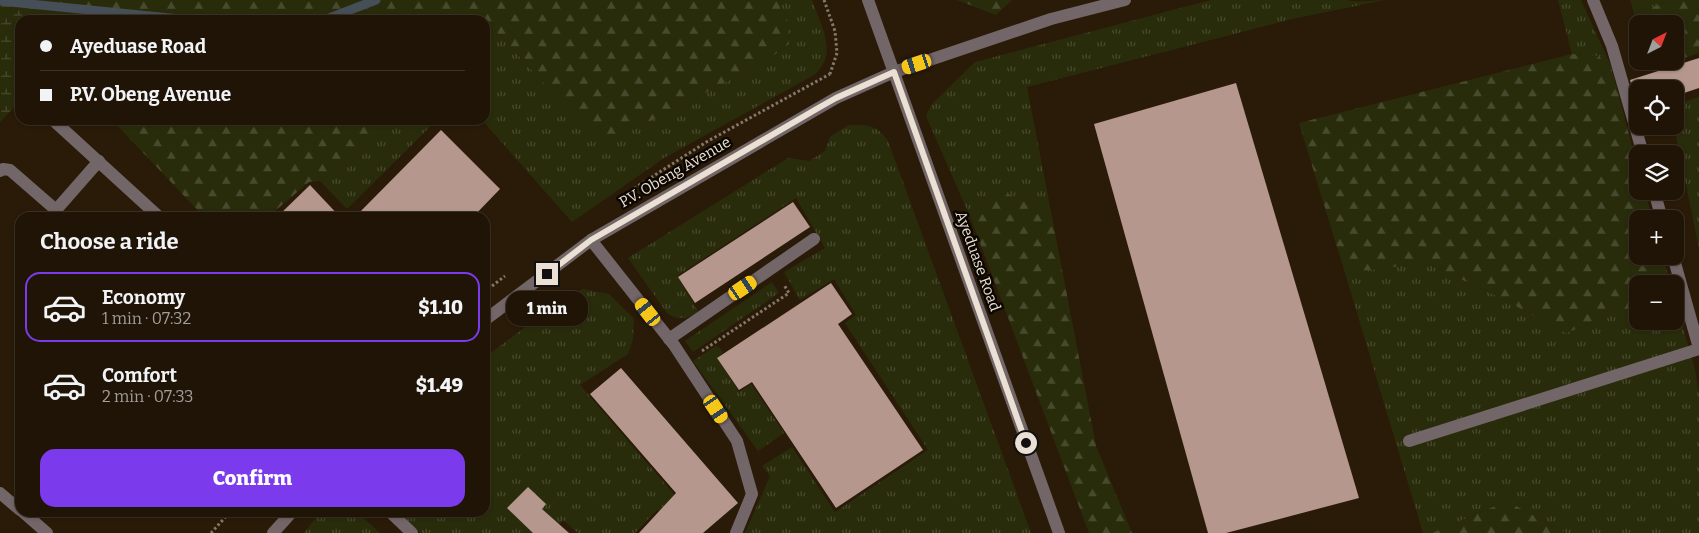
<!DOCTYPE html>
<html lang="en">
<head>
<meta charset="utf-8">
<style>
  :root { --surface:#201406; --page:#2d2114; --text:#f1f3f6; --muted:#a29e9b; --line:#3d3328; --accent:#7c3aed }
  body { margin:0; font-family:Bitter,serif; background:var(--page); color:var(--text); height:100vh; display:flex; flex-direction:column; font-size:19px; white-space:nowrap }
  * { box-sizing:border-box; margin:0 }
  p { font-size:16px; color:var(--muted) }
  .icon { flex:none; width:28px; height:28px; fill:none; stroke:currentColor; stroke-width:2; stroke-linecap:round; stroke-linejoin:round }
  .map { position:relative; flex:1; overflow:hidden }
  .details { position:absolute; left:15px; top:212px; width:475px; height:305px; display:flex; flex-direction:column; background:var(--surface); border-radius:15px; box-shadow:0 1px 4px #0004,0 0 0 1px var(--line) }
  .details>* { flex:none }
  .banner { position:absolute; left:15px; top:15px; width:475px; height:110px; border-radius:15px; box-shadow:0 1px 4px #0004,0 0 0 1px var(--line); display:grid; align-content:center; height:110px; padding:0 25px; background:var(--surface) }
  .needle { width:32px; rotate:42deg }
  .buttons { position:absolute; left:1629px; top:15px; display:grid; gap:10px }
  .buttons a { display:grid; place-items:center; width:55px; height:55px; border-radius:10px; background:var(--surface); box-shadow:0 1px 4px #0004,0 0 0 1px var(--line); font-size:25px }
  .end { position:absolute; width:22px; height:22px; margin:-11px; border:6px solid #eae0d4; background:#111; box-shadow:0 0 0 2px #111 }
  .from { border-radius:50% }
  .bubble { position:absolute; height:35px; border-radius:15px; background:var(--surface); box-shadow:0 1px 4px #0004,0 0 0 1px var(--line); font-size:16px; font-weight:800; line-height:35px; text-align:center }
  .car { position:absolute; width:15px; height:30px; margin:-15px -8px; border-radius:6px; box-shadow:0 0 4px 1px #0007; background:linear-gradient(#f5c518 24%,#345 0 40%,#f5c518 0 76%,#345 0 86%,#f5c518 0) }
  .banner b { display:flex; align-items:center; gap:18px; height:48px; font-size:19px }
  .banner b+b { border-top:1px solid var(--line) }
  .banner i { width:12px; height:12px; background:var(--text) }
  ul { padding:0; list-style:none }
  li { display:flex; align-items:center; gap:15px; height:70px; margin:0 10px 8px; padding:0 15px; border:2px solid transparent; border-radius:15px }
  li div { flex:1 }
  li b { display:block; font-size:19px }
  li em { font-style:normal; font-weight:800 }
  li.active { border-color:var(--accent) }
  li>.icon { width:45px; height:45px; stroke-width:1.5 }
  h2 { padding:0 25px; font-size:22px; line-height:60px }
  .action { display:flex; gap:10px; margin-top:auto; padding:10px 25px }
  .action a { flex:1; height:58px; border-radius:15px; background:var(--accent); color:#fff; font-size:20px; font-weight:800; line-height:58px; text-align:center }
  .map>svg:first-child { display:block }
  .grass { fill:url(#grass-tufts) }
  .forest { fill:url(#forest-firs) }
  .wetland { fill:url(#wetland-marsh) }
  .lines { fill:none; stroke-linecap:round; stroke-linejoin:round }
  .stream { stroke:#464f57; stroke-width:9 }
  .building { fill:#b5978d }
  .path { stroke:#847868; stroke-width:3; stroke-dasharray:2.5 2.5; stroke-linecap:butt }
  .minor { stroke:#736668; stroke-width:12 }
  .route { stroke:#eae0d4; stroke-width:6 }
  .labels { text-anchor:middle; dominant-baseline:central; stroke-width:5; stroke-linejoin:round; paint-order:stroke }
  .street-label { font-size:15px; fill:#eae0d4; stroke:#0d0702 }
</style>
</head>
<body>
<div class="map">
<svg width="1699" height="533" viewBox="0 0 1699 533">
  <defs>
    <pattern id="grass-tufts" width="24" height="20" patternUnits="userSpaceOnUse" patternTransform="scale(1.25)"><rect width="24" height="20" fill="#292c0b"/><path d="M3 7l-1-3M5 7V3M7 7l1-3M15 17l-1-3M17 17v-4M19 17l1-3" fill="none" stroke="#484a2e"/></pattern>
    <pattern id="forest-firs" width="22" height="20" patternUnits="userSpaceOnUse" patternTransform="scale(1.25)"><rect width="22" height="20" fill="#292c0b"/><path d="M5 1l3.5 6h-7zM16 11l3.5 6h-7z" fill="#484a2e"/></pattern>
    <pattern id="wetland-marsh" width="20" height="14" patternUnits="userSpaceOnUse" patternTransform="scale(1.25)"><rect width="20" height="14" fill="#292c0b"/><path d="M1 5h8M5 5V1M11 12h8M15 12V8" fill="none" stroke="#484a2e"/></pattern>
  </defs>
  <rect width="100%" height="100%" fill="#2a1b08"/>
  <g class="grass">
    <path d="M779 0H812C821 26 839 54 814 75L664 158 572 222 482 120H485V44L498 33 565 106 617 138 765 62 789 44 787 19Z"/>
    <path d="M1211 0H1346C1358 3 1372 0 1385 0L1292 19 1027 87 1051 212 1005 193 986 196 971 219 926 116 931 105 975 62Z"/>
    <path d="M1558 0H1581L1611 66 1598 56 1572 54Z"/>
    <path d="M1630 0H1674L1634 13Z"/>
    <path d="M1699 97V248L1674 126 1675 105Z"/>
    <path d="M398 120H437L347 209 320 181 331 180Z"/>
    <path d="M848 125C866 125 877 124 888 141L1031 533H745L770 476 762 466 792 447 835 512 928 450 845 323 856 315 834 279 800 300 784 272 825 248 796 198 677 276 698 311C689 320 677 320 667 313L628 258 788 158 809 161 825 151 830 137Z"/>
    <path d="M1426 263 1495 295 1566 333 1637 306 1638 321H1675V301L1695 369 1699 394V533H1566L1507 501 1432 533H1423L1345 273Z"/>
    <path d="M772 282 779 293 693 352 685 341Z"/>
    <path d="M582 289 609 294 634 319 633 339 628 354 580 385 702 527 683 533 657 510 635 533H578L563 520 552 533H421L399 513 485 512V357L543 314Z"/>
    <path d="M716 346 719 347 723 353 717 358 739 392 751 384 784 433 758 451 693 361Z"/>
    <path d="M320 513H358L380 533H304Z"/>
  </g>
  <g class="forest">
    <path d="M11 0H779L787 19 789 44 765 62 617 138 598 135 565 106 498 33 485 44V20H26Z"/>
    <path d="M957 0H1012L996 15Z"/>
    <path d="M1674 0H1699V53L1675 61V24H1638L1637 30 1634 13Z"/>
    <path d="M1572 54 1598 56 1611 66 1637 165 1638 191H1645L1652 219H1638V256H1663L1670 284H1638L1637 306 1566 333 1495 295 1426 263 1345 273 1299 123Z"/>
    <path d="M1645 61H1673L1646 69Z"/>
    <path d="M112 120H398L331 180 309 182 268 217 205 218Z"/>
    <path d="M1005 193 1051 212 1096 446 1132 533H1089L971 219 986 196Z"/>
    <path d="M1507 501 1566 533H1432Z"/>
  </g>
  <path class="wetland" d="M0 0H11L26 20H20V101L0 122Z"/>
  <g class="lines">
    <path class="stream" d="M0 1 190 20H324L376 0"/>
  </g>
  <g class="building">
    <path d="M1699 58V88L1675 96V89H1633L1630 80Z"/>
    <path d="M1236 83 1359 498 1226 533H1208L1094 124Z"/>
    <path d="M441 130 500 189 472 218H354Z"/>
    <path d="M310 185 341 218H276Z"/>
    <path d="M793 202 810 227 695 303 678 277Z"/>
    <path d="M831 283 852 314 838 324 923 450 836 508 752 382 739 390 717 358Z"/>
    <path d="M621 368 738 503 703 533H639L676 493 590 394Z"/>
    <path d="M528 487 546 504 542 509 569 533H533L507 508Z"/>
  </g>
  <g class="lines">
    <g class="path">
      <path d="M824 0 835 31 837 53 830 74"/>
      <path d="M630 191 708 141 830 74"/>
      <path d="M492 286 505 276"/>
      <path d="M702 351 789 293 784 285"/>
      <path d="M211 533 230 512"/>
    </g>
    <g class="minor">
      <path d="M868 0 1059 533"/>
      <path d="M1593 0 1612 46 1643 154"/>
      <path d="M53 120 158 216"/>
      <path d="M0 171 3 169 10 170 56 210 99 161"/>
      <path d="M1654 191 1662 219"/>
      <path d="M591 240 674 345 737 441 752 494 736 533"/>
      <path d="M1673 256 1699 348"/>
      <path d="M485 320 591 240 836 98 894 72 1051 19 1125 0"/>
      <path d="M669 339 814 239"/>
      <path d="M1409 441 1699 349"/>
      <path d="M0 493 20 510"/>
      <path d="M23 512 47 533"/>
      <path d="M390 512 412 533"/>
      <path d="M273 533 292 512"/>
    </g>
  </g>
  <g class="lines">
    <path class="route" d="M547 274 591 240 820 107 836 98 894 72 1026 443"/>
  </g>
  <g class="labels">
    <g class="street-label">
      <text transform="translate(675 172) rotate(-30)">P.V. Obeng Avenue</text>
      <text transform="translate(978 261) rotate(70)">Ayeduase Road</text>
    </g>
  </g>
</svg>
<div class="buttons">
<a><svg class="needle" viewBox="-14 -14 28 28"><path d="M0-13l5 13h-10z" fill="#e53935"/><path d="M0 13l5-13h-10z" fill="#a29e9b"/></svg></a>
<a><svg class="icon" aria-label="locate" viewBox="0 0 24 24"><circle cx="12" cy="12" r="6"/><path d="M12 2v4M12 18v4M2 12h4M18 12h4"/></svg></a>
<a><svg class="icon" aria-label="layers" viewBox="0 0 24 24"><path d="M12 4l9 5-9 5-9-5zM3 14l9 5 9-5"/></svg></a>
<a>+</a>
<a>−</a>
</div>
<i class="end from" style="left:1026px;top:443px"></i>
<i class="end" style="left:547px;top:274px"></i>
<div class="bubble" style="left:506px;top:291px;width:82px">1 min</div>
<i class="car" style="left:917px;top:64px;rotate:252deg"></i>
<i class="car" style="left:743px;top:288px;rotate:56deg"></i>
<i class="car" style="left:648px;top:312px;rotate:322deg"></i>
<i class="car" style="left:716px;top:409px;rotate:146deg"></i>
<div class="banner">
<b><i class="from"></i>Ayeduase Road</b>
<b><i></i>P.V. Obeng Avenue</b>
</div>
<section class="details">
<h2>Choose a ride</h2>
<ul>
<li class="active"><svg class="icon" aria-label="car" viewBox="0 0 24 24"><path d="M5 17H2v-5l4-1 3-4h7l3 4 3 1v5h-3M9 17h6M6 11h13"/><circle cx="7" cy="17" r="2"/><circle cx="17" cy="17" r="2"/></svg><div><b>Economy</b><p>1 min · 07:32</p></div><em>$1.10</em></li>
<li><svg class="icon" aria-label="car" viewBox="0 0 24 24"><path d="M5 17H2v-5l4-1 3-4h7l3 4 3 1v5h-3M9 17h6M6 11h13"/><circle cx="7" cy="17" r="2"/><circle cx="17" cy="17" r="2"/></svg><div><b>Comfort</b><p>2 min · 07:33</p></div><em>$1.49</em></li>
</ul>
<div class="action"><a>Confirm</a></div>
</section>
</div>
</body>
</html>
